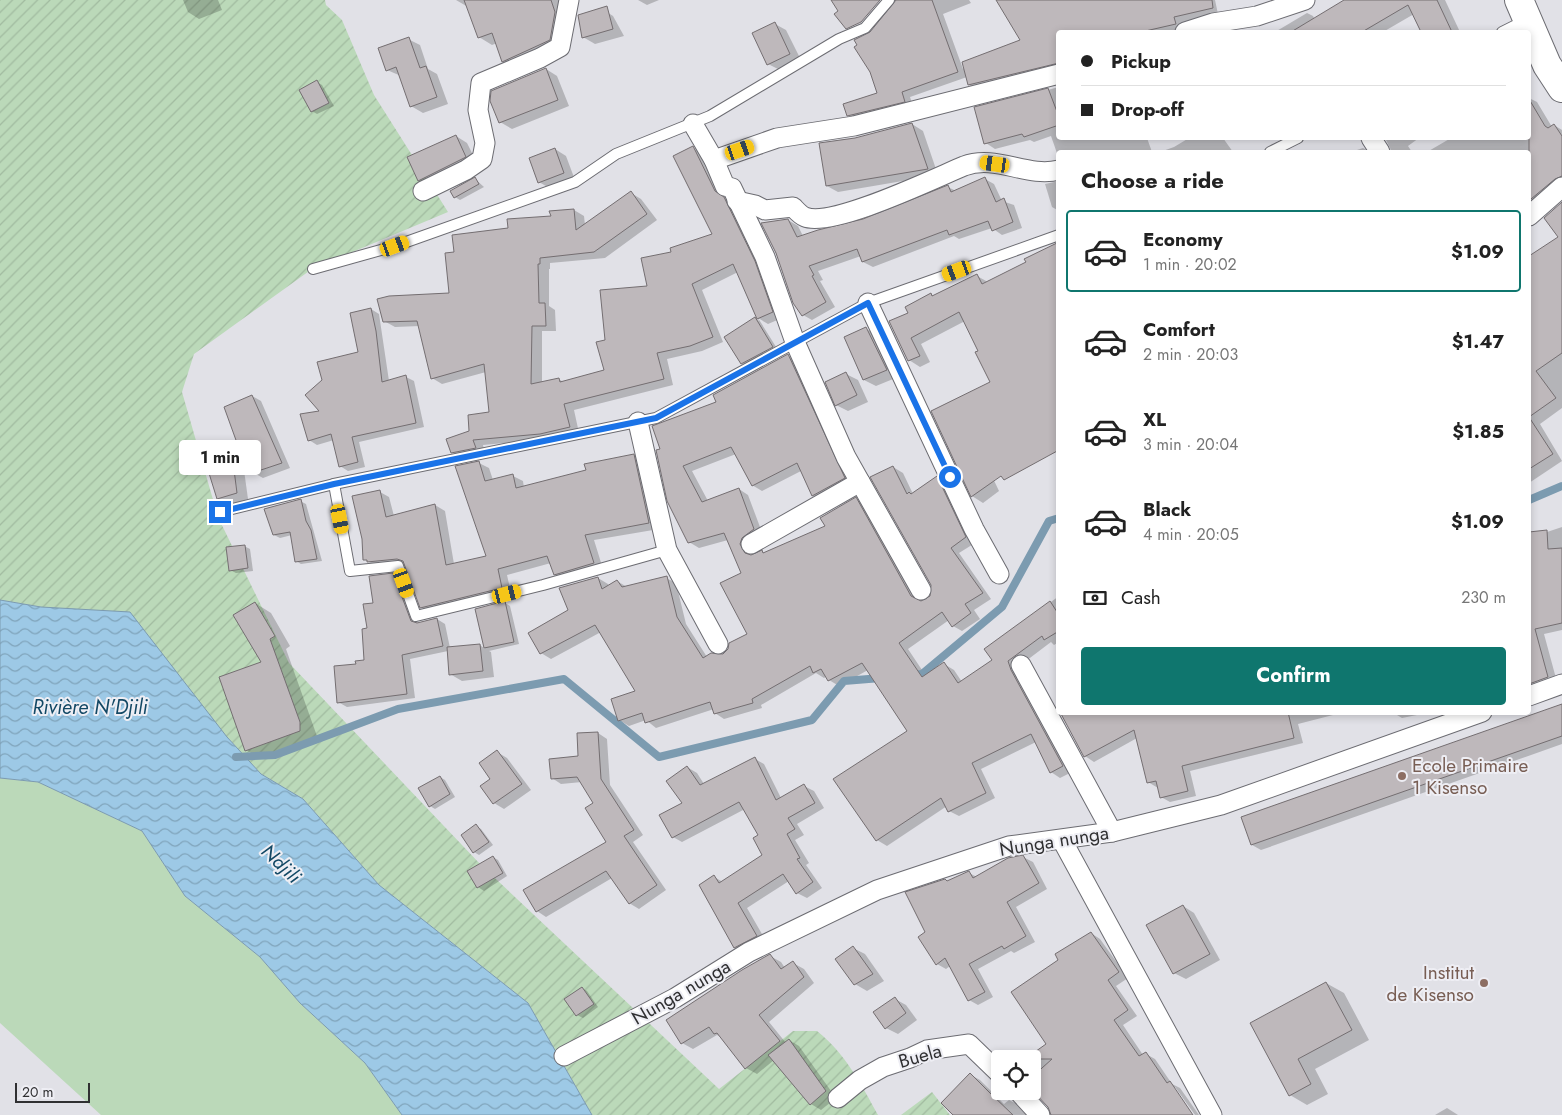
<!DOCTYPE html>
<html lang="en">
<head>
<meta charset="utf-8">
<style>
  :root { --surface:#fff; --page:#f6f6f6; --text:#222; --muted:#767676; --line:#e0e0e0; --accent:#0f766e }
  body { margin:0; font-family:Jost,sans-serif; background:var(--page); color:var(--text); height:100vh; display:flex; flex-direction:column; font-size:19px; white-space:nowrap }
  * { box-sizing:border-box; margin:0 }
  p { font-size:16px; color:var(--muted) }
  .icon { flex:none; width:28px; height:28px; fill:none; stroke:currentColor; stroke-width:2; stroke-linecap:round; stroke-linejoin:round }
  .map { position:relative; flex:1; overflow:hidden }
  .details { position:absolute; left:1056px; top:150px; width:475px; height:565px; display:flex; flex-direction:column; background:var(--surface); border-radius:5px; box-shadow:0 2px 8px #0003 }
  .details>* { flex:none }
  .banner { position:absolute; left:1056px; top:30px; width:475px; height:110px; border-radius:5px; box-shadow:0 2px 8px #0003; display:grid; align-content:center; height:110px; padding:0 25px; background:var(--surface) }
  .fabs { position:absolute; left:991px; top:1050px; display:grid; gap:10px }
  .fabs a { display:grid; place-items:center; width:50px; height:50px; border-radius:5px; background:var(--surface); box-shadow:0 2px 8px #0003; font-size:25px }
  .scale { position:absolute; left:15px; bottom:12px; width:75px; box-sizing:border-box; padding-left:5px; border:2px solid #303032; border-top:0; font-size:14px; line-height:18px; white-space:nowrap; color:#303032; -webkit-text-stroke:4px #eeeef4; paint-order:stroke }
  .end { position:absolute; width:22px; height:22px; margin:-11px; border:6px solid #1a73e8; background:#fff; box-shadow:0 0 0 2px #fff }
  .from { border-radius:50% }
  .bubble { position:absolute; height:35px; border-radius:5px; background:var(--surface); box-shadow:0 2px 8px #0003; font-size:16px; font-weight:700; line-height:35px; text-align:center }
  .car { position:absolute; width:15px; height:30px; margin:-15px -8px; border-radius:6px; box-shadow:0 0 4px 1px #0007; background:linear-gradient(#f5c518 24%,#345 0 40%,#f5c518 0 76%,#345 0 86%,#f5c518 0) }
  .banner b { display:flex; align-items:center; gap:18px; height:48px; font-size:19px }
  .banner b+b { border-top:1px solid var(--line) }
  .banner i { width:12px; height:12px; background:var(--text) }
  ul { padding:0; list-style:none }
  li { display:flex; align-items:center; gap:15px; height:82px; margin:0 10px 8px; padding:0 15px; border:2px solid transparent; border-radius:5px }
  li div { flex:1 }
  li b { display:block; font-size:19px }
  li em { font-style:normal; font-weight:700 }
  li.active { border-color:var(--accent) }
  li>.icon { width:45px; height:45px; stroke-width:1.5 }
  h2 { padding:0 25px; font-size:22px; line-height:60px }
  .pay { display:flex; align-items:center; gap:12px; height:55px; padding:0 25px; font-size:19px }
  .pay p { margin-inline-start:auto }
  .button { display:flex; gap:10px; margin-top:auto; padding:10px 25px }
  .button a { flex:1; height:58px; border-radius:5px; background:var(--accent); color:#fff; font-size:20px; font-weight:700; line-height:58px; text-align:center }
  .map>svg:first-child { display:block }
  .grass { fill:#bbd9b9 }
  .garden { fill:url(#garden-furrows) }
  .water { fill:url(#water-waves); stroke:#7c9bb0 }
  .shadow { fill:#0003 }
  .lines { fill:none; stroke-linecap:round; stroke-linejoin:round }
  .stream { stroke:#7c9bb0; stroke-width:8 }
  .building { fill:#beb8bb; stroke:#746e71 }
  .lane-casing { stroke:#6c6c72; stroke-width:12 }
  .street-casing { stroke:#6c6c72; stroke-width:21 }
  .secondary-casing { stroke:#6c6c72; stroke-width:30 }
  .lane { stroke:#fff; stroke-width:10 }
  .street { stroke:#fff; stroke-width:19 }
  .secondary { stroke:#fff; stroke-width:28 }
  .route { stroke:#1a73e8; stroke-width:6 }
  .education-dot { fill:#8d6e63; stroke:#eeeef4; stroke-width:2 }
  .labels { text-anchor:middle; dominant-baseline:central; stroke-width:4; stroke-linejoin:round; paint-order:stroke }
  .education-label { font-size:19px; fill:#785e54; stroke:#eeeef4; text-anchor:start }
  .street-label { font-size:19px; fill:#303032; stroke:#eeeef4 }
  .water-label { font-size:20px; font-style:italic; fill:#124865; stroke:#eeeef4 }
</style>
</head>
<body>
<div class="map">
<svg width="1562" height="1115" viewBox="0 0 1562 1115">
  <defs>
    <pattern id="garden-furrows" width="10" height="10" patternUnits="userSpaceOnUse" patternTransform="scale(1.25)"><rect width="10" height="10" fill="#bbd9b9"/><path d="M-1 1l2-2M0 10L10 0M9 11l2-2" fill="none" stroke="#a1bba0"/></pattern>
    <pattern id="water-waves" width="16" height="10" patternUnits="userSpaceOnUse" patternTransform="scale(1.25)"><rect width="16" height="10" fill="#9dc9e6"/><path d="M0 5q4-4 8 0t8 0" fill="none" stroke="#80a4bb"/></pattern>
  </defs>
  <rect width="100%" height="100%" fill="#e1e1e7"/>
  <path class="grass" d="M0 778 38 782 142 831 185 896 260 957 300 1003 365 1063 402 1115H101L0 1023Z"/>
  <g class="garden">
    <path d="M0 0H325L326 5 342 20 374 95 448 212 312 269 194 354 182 392 218 517 289 663 481 865 719 1089 793 1031H817C845 1053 861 1084 878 1115H592L528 1003 379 885 303 799 261 774 227 737 41 607 0 600Z"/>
    <path d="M932 1092 950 1115H901Z"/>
  </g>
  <path class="water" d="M0 600 41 607 130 612 227 737 261 774 303 799 379 885 528 1003 592 1115H402L365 1063 300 1003 260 957 185 896 142 831 38 782 0 778Z"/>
  <g class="shadow">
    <path d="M183 0H218L222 10 199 19 188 12Z"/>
    <path d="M456 0H561L563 47 517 69 503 61 497 43 492 45 479 37 468 7Z"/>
    <path d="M638 0H659L647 5Z"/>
    <path d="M907 0H969L971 3 943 14 963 69 1022 41 997 0H1215L1218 14 1172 32H1059V70L979 90 969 85 967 77 910 97 913 106 858 120 848 115 879 94 871 34Z"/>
    <path d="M1348 0H1445L1460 32H1423L1414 14 1383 32H1327L1318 17Z"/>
    <path d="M602 9 613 16 624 36 595 44 583 37Z"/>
    <path d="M1307 13 1313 16 1321 30 1317 32H1275Z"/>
    <path d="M775 24 786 30 801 60 780 70 768 64Z"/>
    <path d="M408 39 420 45 428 69 437 74 448 104 423 113 411 106 401 76 387 70Z"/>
    <path d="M546 69 557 76 569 106 512 129 500 122Z"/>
    <path d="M317 82 322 85 334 106 317 114 312 111Z"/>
    <path d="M1059 87V138H1147L1152 152H1059V159L1051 136 1034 142 1030 140 995 149 986 143 976 108Z"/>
    <path d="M1529 98 1537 102 1552 127 1554 125 1562 130V188L1529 219V152H1427L1451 138H1529Z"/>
    <path d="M912 124 923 131 938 175 838 192 827 186 855 139Z"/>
    <path d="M456 136 467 143 477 163 430 186 419 180Z"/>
    <path d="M1189 138H1223L1233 152H1160L1174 147Z"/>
    <path d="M1385 138H1419L1408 146 1412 152H1392Z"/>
    <path d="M693 148 703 154 725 198 734 205 782 318 768 324 758 318 778 350 747 366 742 363 755 318 759 321 738 272 702 290 723 342 702 351 667 359 673 385 574 410 579 433 551 439 483 445 485 454 462 458 452 452 490 413 486 372 442 384 432 378 420 326 395 327 384 321 451 294 456 253 509 229 574 210 584 216 585 225 631 193 641 199 657 220 605 258 550 263V269H549V306L555 310 556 331H542V383L558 379 564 382 605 371 606 341 649 287 672 252 714 235Z"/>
    <path d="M1363 148 1371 152H1351Z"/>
    <path d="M555 149 566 156 575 180 551 189 539 182Z"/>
    <path d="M475 179 484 187 460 200 455 197Z"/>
    <path d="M985 179 994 184 1002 201 1014 205 1022 228 1002 235 992 228 959 239 954 236 873 267 863 262 861 256 818 271 823 280 820 281 835 307 812 320 803 315 763 224 788 220 798 226 803 236 864 221 948 187 956 191Z"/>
    <path d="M1059 181V211L1052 207 1045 184Z"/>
    <path d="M1562 204V408L1540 424 1562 461 1529 483V258L1559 238Z"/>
    <path d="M1027 262 990 472 999 491 983 503 972 496 933 412 992 382 980 351 965 321 921 344 930 362 920 367 909 360V313L931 294 934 296 977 276 988 282Z"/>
    <path d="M371 309 379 314 389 381 406 377 414 381 424 427 359 442 365 467 348 471 340 466 334 440 317 445 309 440 322 412 360 353Z"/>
    <path d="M866 329 878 335 898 377 876 386 864 380 846 338Z"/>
    <path d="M788 356 798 361 854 483 822 501 813 496 801 471 762 491 752 485 736 454 692 471 708 501 739 489 748 495 763 535 750 544V557L762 552 765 553 827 527 856 499 865 504 921 602 928 601 934 591 893 467 903 473 913 494 937 478 946 483 975 543 959 553 991 599 974 610 980 619 962 631 953 626 949 620 908 649 926 676 944 664 954 670 962 682 994 660 986 650 1059 596V642L1054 645 1051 642 1018 667 1072 772 1060 778 1051 772 1036 742 981 769 995 798 959 816 949 811 947 806 887 846 877 840 835 780 909 731 868 670 839 686 829 680 827 676 824 678 816 673 761 705 762 708 724 719 715 713 714 709 656 728 646 720 629 726 619 720 637 692 601 632 551 659 541 653 570 611 598 578 608 584 609 587 617 581 627 587 666 578 676 583 686 624 707 657 723 655 749 634 743 574 728 540 699 548 689 542 662 450 717 403Z"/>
    <path d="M846 374 858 380 868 402 848 411 836 405Z"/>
    <path d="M252 396 261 401 290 468 263 478 254 473 248 457 242 454Z"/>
    <path d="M634 455 643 461 659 529 594 540 603 569 565 580 555 574 551 563 507 575 511 593 431 613 421 607 406 565 378 567 364 559 380 492 389 497 394 516 435 505 445 511 454 564 487 557 479 463 489 468 493 480 513 476 523 481 524 488 587 471Z"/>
    <path d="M232 463 244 470 248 499 230 505 218 498Z"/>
    <path d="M300 501 306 504 322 561 301 564 296 561 292 535 280 538 274 535Z"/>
    <path d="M1562 527V630L1544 634 1557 682 1529 694V533L1547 532Z"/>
    <path d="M244 546 250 549 253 571 236 573 230 570Z"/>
    <path d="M393 575 402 580 418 624 437 619 445 624 450 648 480 645 485 649 476 610 505 603 510 606 519 644 489 651 491 652 494 677 462 681 450 674 448 651 410 659 415 698 347 707 338 702 357 665 365 661 375 604Z"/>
    <path d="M255 603 271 613 290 646 286 649 318 739 262 759 246 750 263 663Z"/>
    <path d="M1562 705V744L1261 850 1252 845Z"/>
    <path d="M1089 712H1333V715L1298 724 1303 743 1190 771 1196 796 1170 802 1161 797 1158 788 1148 782 1137 738 1094 762 1085 756Z"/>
    <path d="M1432 712 1402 718 1392 712Z"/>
    <path d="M598 733 607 739 610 785 643 835 633 842 666 890 639 909 629 903 612 878 546 917 537 911 608 842 595 803 582 782 561 784 552 778 579 757Z"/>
    <path d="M497 752 507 758 531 790 504 809 494 803 482 786 492 779Z"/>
    <path d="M755 759 764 764 781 798 804 786 814 791 824 808 797 824 804 835 795 840 809 863 806 865 822 888 807 898 797 893 789 881 747 908 766 941 745 953 735 947 714 877 723 882 763 855 760 836 745 809 682 842 673 837 684 803 687 767 697 773 704 784Z"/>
    <path d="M440 777 445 780 455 797 435 809 430 806Z"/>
    <path d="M476 826 481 829 493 845 479 855 474 852Z"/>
    <path d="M493 857 498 860 507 876 484 891 478 887 469 872Z"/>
    <path d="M1023 857 1033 862 1047 889 1016 907 1035 942 1014 953 1011 951 978 969 993 997 978 1005 969 1000 950 966 946 969 937 964 927 933 948 882 969 873 977 877Z"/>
    <path d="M1183 906 1194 913 1220 960 1186 979 1174 973Z"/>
    <path d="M1091 933 1100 939 1128 978 1116 986 1137 1016 1123 1025 1143 1055 1146 1054 1155 1059 1172 1084 1180 1088 1199 1115H1195L1175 1087H1172L1192 1115H1059L1032 1074V1059L1048 1044 1060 960Z"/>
    <path d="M853 948 865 954 884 981 867 991 855 984 837 960Z"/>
    <path d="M770 956 781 962 785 968 793 963 804 969 814 983 769 1022 786 1043 789 1040 799 1046 836 1098 821 1110 811 1104 774 1060 757 1074 746 1068 723 1038 717 1035 693 1049 682 1043Z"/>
    <path d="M1326 983 1344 993 1369 1040 1315 1069 1328 1094 1307 1105 1290 1095 1252 1024Z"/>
    <path d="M582 988 587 991 598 1007 583 1018 577 1015Z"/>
    <path d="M895 999 906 1005 917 1020 898 1034 886 1028Z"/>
    <path d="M971 1075 980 1080 1004 1104 1009 1100 1019 1105 1028 1115H954Z"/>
    <path d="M1447 1108 1458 1115H1435Z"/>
  </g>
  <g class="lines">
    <g class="stream">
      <path d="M1529 500 1562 486"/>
      <path d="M912 675 922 674 1002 607 1049 521 1059 518"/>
      <path d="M236 757 275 755 398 709 564 679 659 757 812 720 844 681 881 678"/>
    </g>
  </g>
  <g class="building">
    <path d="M464 0H551L555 12 550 40 502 62 492 33 478 38Z"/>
    <path d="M831 0H880L861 22 846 29 834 14 838 11Z"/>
    <path d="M896 0H932L958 72 902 92 905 102 847 116 843 104 877 93 870 72 854 47 857 45 854 40 870 32Z"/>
    <path d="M996 0H1212L1213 8 1174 17 1176 24 1141 32H1059V63L968 85 962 62 1020 40Z"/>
    <path d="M1344 0H1437L1452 32H1421L1408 5 1362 32H1291Z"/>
    <path d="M607 6 613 29 582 38 578 15Z"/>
    <path d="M775 22 790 54 767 65 752 33Z"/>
    <path d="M409 37 420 68 426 66 437 97 410 107 396 67 386 71 378 48Z"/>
    <path d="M546 68 558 100 499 123 490 101 491 91Z"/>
    <path d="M317 80 329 103 311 112 299 90Z"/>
    <path d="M1048 88 1059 117V125L1024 137 1022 134 984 144 974 107Z"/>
    <path d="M1529 99 1545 126 1548 128 1554 124 1562 136V176L1555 179 1531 199 1529 196Z"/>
    <path d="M912 123 928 169 826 186 819 143 855 138Z"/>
    <path d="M456 135 466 157 418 181 407 157Z"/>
    <path d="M693 146 715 191 724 197 755 261 773 312 757 319 733 264 692 284 713 337 690 346 657 353 664 379 564 404 570 427 540 434 473 440 476 448 451 453 446 439 469 431 468 415 489 412 484 364 431 379 417 321 383 322 377 299 389 296 449 293 445 253 454 252 452 235 508 228 507 219 551 216 549 211 574 209 576 230 631 191 647 214 594 252 540 258V264H538L539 303H545L546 326H532L531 384 559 378 560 382 604 370 596 342 605 340 600 290 647 286 641 258 671 252 670 248 712 234 673 156Z"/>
    <path d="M555 148 564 173 538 183 529 158Z"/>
    <path d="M475 177 479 184 454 198 450 191Z"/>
    <path d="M985 177 996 202 1004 198 1013 222 992 231 988 221 949 235 947 230 862 262 857 249 809 266 814 275 812 276 826 302 802 316 793 303 776 253 761 223 788 219 797 237 818 230 863 219 948 185 951 192Z"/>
    <path d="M1562 202V353L1536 371 1556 398 1529 417 1553 454 1529 469V256L1558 237 1544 218Z"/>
    <path d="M1059 242V450L1004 480 1001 476 971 497 931 411 990 382 975 352 978 351 959 312 911 338 920 356 908 361 889 321 908 313 905 307 931 293 932 296 977 274 982 284 1026 262 1024 259Z"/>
    <path d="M371 308 376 331 382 382 406 375 416 423 352 437 358 462 339 467 331 434 308 441 300 414 319 411 305 395 322 380 317 362 358 352 350 313Z"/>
    <path d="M755 317 773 347 741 364 724 337Z"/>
    <path d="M866 327 887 370 863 380 844 337Z"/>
    <path d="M788 354 845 478 812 496 797 463 752 486 731 447 683 466 702 502 739 488 754 529 742 538 740 544 745 553 751 555 762 550 763 553 825 526 820 518 856 497 911 596 921 601 930 596 931 585 870 477 893 466 907 494 909 492 911 494 937 476 966 537 951 548 983 593 965 604 971 613 952 627 942 612 899 643 922 677 944 662 958 683 992 660 984 649 1050 601 1059 615V631L1044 640 1042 636 1008 661 1011 670 1063 766 1050 773 1031 734 972 763 986 793 948 812 941 798 876 841 833 779 907 731 862 663 828 681 821 669 813 673 810 666 752 699 753 703 714 714 710 702 645 723 642 713 618 721 611 699 635 691 595 625 540 654 528 633 568 610 559 588 598 577 602 589 617 580 622 587 667 576 677 617 703 658 711 653 723 654 728 649 729 643 747 634 720 583 741 573 724 533 688 543 667 501 656 450 660 449 652 426 716 402 713 395Z"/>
    <path d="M846 372 857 395 835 406 825 382Z"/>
    <path d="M252 395 282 463 252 473 246 453 241 454 224 407Z"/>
    <path d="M634 454 649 523 585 535 594 563 554 575 547 556 498 569 502 588 420 608 403 561 397 559 367 562V560H363L362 539 352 496 380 490 386 517 435 504 446 565 486 556 455 466 479 461 485 481 513 474 516 488 586 470 584 464Z"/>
    <path d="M233 462 237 493 217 499 208 470Z"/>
    <path d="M301 499 306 521 311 530 317 559 295 562 290 532 273 535 264 509Z"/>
    <path d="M1547 530 1548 549 1562 548V623L1535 629 1548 677 1529 684V532Z"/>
    <path d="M245 545 248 568 229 571 226 547Z"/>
    <path d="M393 573 411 621 417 623 437 618 443 646 402 655 407 694 337 703 334 666 356 664 355 661 364 660 362 629 367 628 363 604 373 603 369 576Z"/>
    <path d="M505 601 514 642 484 648 475 609Z"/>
    <path d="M255 602 275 636 270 639 300 722V731L245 751 219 677 261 662 233 615Z"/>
    <path d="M480 644 483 671 449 675 447 647Z"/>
    <path d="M1562 704V736L1251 845 1241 817Z"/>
    <path d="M1060 712H1288L1294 738 1182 766 1188 791 1160 798 1156 781 1147 783 1134 730 1084 757Z"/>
    <path d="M598 732 601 779 634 830 624 836 657 885 629 904 606 871 536 912 523 890 606 842 585 808 593 803 577 777 551 779 549 759 578 756 577 733Z"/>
    <path d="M497 750 522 784 493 804 480 786 490 779 479 763Z"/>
    <path d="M755 757 776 800 804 784 815 803 788 818 795 829 787 834 800 858 797 859 813 882 796 894 783 874 738 903 757 936 734 948 699 885 714 875 719 883 762 855 753 838 758 835 739 802 672 838 659 815 682 803 666 781 687 766 700 785Z"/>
    <path d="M440 776 450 794 429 807 418 788Z"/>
    <path d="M476 824 489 842 473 853 461 835Z"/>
    <path d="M1023 855 1039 883 1007 902 1026 936 1004 949 1002 946 969 964 985 992 968 1001 945 958 936 965 918 937 925 932 905 892 945 879 947 881 969 871 973 878 1008 858Z"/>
    <path d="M493 856 503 873 477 888 467 871Z"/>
    <path d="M1183 905 1210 954 1173 974 1146 925Z"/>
    <path d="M1091 932 1119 972 1108 980 1128 1010 1114 1020 1139 1056 1146 1052 1167 1083 1170 1081 1193 1115H1051L1048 1107 1032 1090V1077L1052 1059H1025L1046 1044 1011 992 1058 960 1055 954Z"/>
    <path d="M853 946 873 974 854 985 835 959Z"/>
    <path d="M770 954 781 969 793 961 804 977 759 1015 780 1041 745 1069 717 1033 714 1034 709 1027 681 1044 666 1020 742 970Z"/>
    <path d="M1326 982 1352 1030 1298 1059 1311 1084 1289 1096 1250 1023Z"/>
    <path d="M582 987 594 1004 576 1016 564 999Z"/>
    <path d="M895 997 906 1013 885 1029 873 1012Z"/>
    <path d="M789 1039 826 1091 810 1105 768 1055Z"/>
    <path d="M970 1073 990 1093 1013 1115H953L941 1103Z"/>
  </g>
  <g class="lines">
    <g class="lane-casing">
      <g id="lane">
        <path d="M1502 32 1526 20"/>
        <path d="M1270 152 1298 138"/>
        <path d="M313 269 395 246 575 182 616 154 710 116 839 39 865 28 889 0"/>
        <path d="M334 484 350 571 398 566 416 616 543 585 667 550"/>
        <path d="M220 512 334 484 656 418 868 303 1059 235"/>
      </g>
    </g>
    <g class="street-casing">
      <g id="street">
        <path d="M1185 32 1213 23 1257 16 1305 0"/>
        <path d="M693 124 714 160 725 186 732 188 765 257 795 342 846 457 921 590"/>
        <path d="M1371 138 1380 152"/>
        <path d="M714 160 777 138 854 126 1059 74"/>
        <path d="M423 191 466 170 482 159 485 143 478 110 481 83 540 58 560 47 569 0"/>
        <path d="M737 201 755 205 765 210 793 207C796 210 800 215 805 217 832 228 935 178 964 166 996 154 1027 178 1059 170"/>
        <path d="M1529 216 1562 187"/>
        <path d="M868 303 974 529 999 574"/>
        <path d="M638 422 667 550 718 644"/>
        <path d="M751 544 860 482"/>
        <path d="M1021 665 1112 832"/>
        <path d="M1529 696 1562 684"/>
        <path d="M1062 840 1212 1115"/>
        <path d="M564 1056 675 998 749 952 877 890 1009 846 1112 832 1221 805 1482 712"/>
        <path d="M1018 1091 1040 1115"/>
        <path d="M838 1098 860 1080 883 1067 910 1058 927 1050 969 1044 1000 1074"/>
      </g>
    </g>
    <g class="secondary-casing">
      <path id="secondary" d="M1519 0 1547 65 1562 88"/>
    </g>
    <use href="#lane" class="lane"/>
    <use href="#street" class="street"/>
    <use href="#secondary" class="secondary"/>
  </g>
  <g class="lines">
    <path class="route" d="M220 512 334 484 656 418 868 303 950 477"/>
  </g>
  <g class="education-dot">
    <circle cx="1402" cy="776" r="5"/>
    <circle cx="1484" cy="983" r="5"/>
  </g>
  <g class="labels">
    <g class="education-label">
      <text x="1412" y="765">Ecole Primaire<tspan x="1412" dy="22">1 Kisenso</tspan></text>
      <text x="1474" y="972" text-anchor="end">Institut<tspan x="1474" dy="22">de Kisenso</tspan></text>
    </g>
    <g class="street-label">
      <text transform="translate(1054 841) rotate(-9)">Nunga nunga</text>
      <text transform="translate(681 992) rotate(-30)">Nunga nunga</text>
      <text transform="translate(920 1056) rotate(-16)">Buela</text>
    </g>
    <g class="water-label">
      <text x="90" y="707">Rivière N'Djili</text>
      <text transform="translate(281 864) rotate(44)">Ndjili</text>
    </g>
  </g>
</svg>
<div class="fabs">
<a><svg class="icon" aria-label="locate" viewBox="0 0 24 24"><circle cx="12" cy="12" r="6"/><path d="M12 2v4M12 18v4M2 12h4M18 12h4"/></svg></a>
</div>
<div class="scale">20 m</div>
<i class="end from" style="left:950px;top:477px"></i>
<i class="end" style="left:220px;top:512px"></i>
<div class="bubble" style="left:179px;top:440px;width:82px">1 min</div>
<i class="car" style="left:740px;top:150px;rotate:71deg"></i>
<i class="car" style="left:995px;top:164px;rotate:278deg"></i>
<i class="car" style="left:395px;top:246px;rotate:70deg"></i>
<i class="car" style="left:957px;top:271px;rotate:250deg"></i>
<i class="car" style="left:340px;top:519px;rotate:169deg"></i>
<i class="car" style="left:404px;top:583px;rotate:160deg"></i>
<i class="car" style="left:507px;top:594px;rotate:76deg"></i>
<div class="banner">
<b><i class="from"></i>Pickup</b>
<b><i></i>Drop-off</b>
</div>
<section class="details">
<h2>Choose a ride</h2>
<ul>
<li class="active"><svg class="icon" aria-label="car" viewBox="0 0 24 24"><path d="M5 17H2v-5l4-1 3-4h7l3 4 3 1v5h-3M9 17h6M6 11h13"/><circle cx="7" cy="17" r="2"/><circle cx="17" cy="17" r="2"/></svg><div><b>Economy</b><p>1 min · 20:02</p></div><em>$1.09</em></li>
<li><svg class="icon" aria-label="car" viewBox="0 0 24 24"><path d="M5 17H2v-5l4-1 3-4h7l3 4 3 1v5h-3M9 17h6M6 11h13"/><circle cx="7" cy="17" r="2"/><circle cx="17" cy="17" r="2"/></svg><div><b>Comfort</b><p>2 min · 20:03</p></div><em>$1.47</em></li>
<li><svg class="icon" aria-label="car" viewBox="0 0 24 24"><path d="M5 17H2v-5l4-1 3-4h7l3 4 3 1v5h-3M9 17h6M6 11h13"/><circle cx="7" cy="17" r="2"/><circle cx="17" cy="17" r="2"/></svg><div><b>XL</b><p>3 min · 20:04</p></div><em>$1.85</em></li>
<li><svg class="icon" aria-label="car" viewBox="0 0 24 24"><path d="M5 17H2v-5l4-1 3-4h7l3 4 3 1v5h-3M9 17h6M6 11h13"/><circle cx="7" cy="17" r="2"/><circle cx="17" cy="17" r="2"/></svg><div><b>Black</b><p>4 min · 20:05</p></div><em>$1.09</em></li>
</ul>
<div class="pay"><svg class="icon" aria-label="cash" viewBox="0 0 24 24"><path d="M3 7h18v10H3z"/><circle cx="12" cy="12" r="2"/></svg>Cash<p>230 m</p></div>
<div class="button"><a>Confirm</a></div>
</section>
</div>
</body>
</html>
